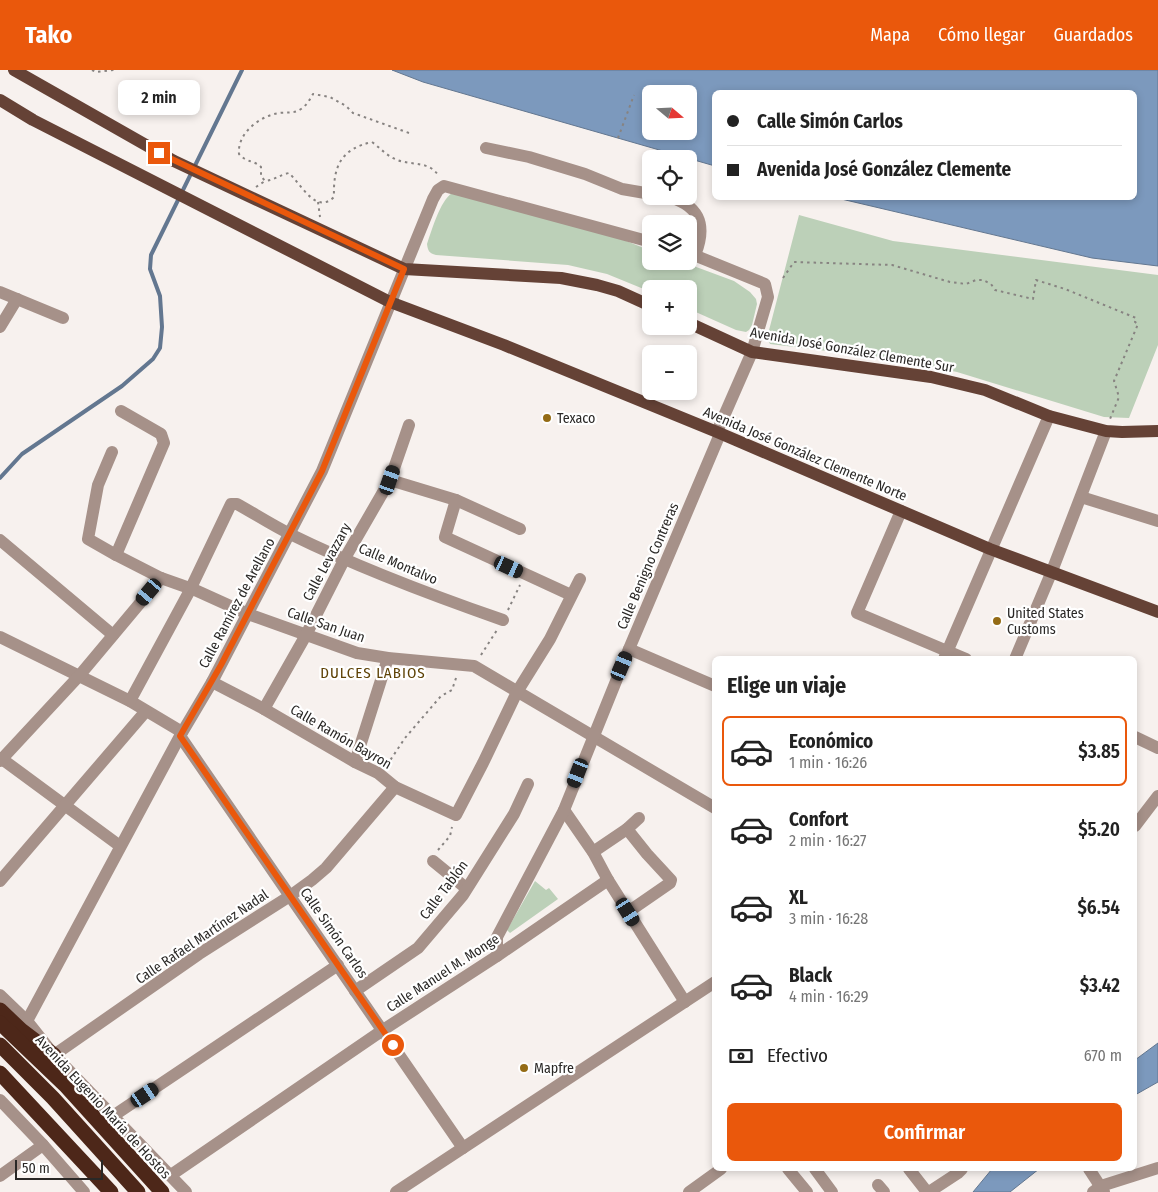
<!DOCTYPE html>
<html lang="es">
<head>
<meta charset="utf-8">
<style>
  :root { --surface:#fff; --page:#f6f6f6; --text:#222; --muted:#767676; --line:#e0e0e0; --accent:#ea580c }
  body { margin:0; font-family:"Fira Sans Condensed",sans-serif; background:var(--page); color:var(--text); height:100vh; display:flex; flex-direction:column; font-size:19px; white-space:nowrap }
  * { box-sizing:border-box; margin:0 }
  p { font-size:16px; color:var(--muted) }
  .icon { flex:none; width:28px; height:28px; fill:none; stroke:currentColor; stroke-width:2; stroke-linecap:round; stroke-linejoin:round }
  .map { position:relative; flex:1; overflow:hidden }
  .side { position:absolute; left:712px; top:586px; width:425px; height:515px; display:flex; flex-direction:column; background:var(--surface); border-radius:8px; box-shadow:0 2px 8px #0003 }
  .side>* { flex:none }
  .banner { position:absolute; left:712px; top:20px; width:425px; height:110px; border-radius:8px; box-shadow:0 2px 8px #0003; display:grid; align-content:center; height:110px; padding:0 15px; background:var(--surface) }
  .needle { width:32px; rotate:109deg }
  .controls { position:absolute; left:642px; top:15px; display:grid; gap:10px }
  .controls a { display:grid; place-items:center; width:55px; height:55px; border-radius:8px; background:var(--surface); box-shadow:0 2px 8px #0003; font-size:25px }
  .scale { position:absolute; left:15px; bottom:12px; width:88px; box-sizing:border-box; padding-left:5px; border:2px solid #2a2826; border-top:0; font-size:14px; line-height:18px; white-space:nowrap; color:#2a2826; -webkit-text-stroke:4px #fff; paint-order:stroke }
  .end { position:absolute; width:22px; height:22px; margin:-11px; border:6px solid #ea580c; background:#fff; box-shadow:0 0 0 2px #fff }
  .from { border-radius:50% }
  .bubble { position:absolute; height:35px; border-radius:8px; background:var(--surface); box-shadow:0 2px 8px #0003; font-size:16px; font-weight:600; line-height:35px; text-align:center }
  .car { position:absolute; width:15px; height:30px; margin:-15px -8px; border-radius:6px; box-shadow:0 0 4px 1px #0007; background:linear-gradient(#222 24%,#8ab4d8 0 40%,#222 0 76%,#8ab4d8 0 86%,#222 0) }
  .banner b { display:flex; align-items:center; gap:18px; height:48px; font-size:19px }
  .banner b+b { border-top:1px solid var(--line) }
  .banner i { width:12px; height:12px; background:var(--text) }
  ul { padding:0; list-style:none }
  li { display:flex; align-items:center; gap:15px; height:70px; margin:0 10px 8px; padding:0 5px; border:2px solid transparent; border-radius:8px }
  li div { flex:1 }
  li b { display:block; font-size:19px }
  li em { font-style:normal; font-weight:600 }
  li.current { border-color:var(--accent) }
  li>.icon { width:45px; height:45px; stroke-width:1.5 }
  h2 { padding:0 15px; font-size:22px; line-height:60px }
  .pay { display:flex; align-items:center; gap:12px; height:55px; padding:0 15px; font-size:19px }
  .pay p { margin-inline-start:auto }
  .cta { display:flex; gap:10px; margin-top:auto; padding:10px 15px }
  .cta a { flex:1; height:58px; border-radius:8px; background:var(--accent); color:#fff; font-size:20px; font-weight:600; line-height:58px; text-align:center }
  header { display:flex; align-items:center; gap:30px; box-sizing:border-box; height:70px; padding:0 25px; background:var(--accent); color:#fff }
  header strong { font-size:24px }
  nav { display:flex; gap:28px; margin-inline-start:auto; font-size:18px }
  .map>svg:first-child { display:block }
  .green { fill:#bcd0b8 }
  .water { fill:#7c99bd; stroke:#637790; fill-rule:evenodd }
  .lines { fill:none; stroke-linecap:round; stroke-linejoin:round }
  .stream { stroke:#637790; stroke-width:4 }
  .path { stroke:#878381; stroke-width:2; stroke-dasharray:2.5 4; stroke-linecap:butt }
  .minor { stroke:#a69189; stroke-width:12 }
  .major { stroke:#654236; stroke-width:12 }
  .highway { stroke:#4d2719; stroke-width:15 }
  .route { stroke:#ea580c; stroke-width:6 }
  .poi-dot { fill:#946b15; stroke:#fff; stroke-width:2 }
  .labels { text-anchor:middle; dominant-baseline:central; stroke-width:4.5; stroke-linejoin:round; paint-order:stroke }
  .street-label { font-size:14px; fill:#2a2826; stroke:#fff }
  .poi-label { font-size:14px; fill:#2a2826; stroke:#fff; text-anchor:start }
  .neighbourhood-label { font-size:15px; letter-spacing:1px; fill:#5e4206; stroke:#fff }
</style>
</head>
<body>
<header>
<strong>Tako</strong>
<nav><a>Mapa</a><a>Cómo llegar</a><a>Guardados</a></nav>
</header>
<div class="map">
<svg width="1158" height="1122" viewBox="0 0 1158 1122">
  <rect width="100%" height="100%" fill="#f7f1ee"/>
  <g class="green">
    <path d="M452 123 624 170 651 181V191H680L734 211 750 222 756 229 757 234 752 255 749 260 746 262 736 260 689 239V219H651V222L607 204 568 195 436 185C429 183 428 181 427 174 432 160 440 131 452 123Z"/>
    <path d="M799 145 893 171 1158 205V275L1129 348 1104 347 957 302 900 290 770 274 767 268Z"/>
    <path d="M535 811 546 820 549 818 558 829 510 863 507 860Z"/>
  </g>
  <g class="water">
    <path d="M392 0H1158V196L1092 188 837 128H1135V22H715V96L423 12ZM651 24H689V61H651Z"/>
    <path d="M1158 973V1012L1135 1025V990Z"/>
    <path d="M992 1099H1039L1010 1122H973Z"/>
  </g>
  <g class="lines">
    <path class="stream" d="M0 408 22 384 122 316 153 289 160 278 162 257 160 226 150 199 151 185 242 0"/>
    <g class="path">
      <path d="M92 0 96 2 114 0"/>
      <path d="M409 63 353 43 346 36 330 27 313 24C310 29 307 35 301 39 294 44 287 42 279 43 260 46 237 63 239 84 247 93 254 90 261 97V106L265 111C274 110 280 105 289 103 301 114 316 145 334 127 333 96 341 79 372 72 380 78 386 85 395 89 409 96 428 90 438 105"/>
      <path d="M618 68 634 25"/>
      <path d="M256 117 265 111"/>
      <path d="M318 132 320 147"/>
      <path d="M783 208 794 192 892 195 950 212 966 214 976 210H983L991 214 995 220 1033 229 1036 210 1065 219 1136 248 1135 252 1138 254 1114 311 1119 327 1110 349"/>
      <path d="M508 540 520 515"/>
      <path d="M481 585 497 560"/>
      <path d="M387 695 405 668 441 626 452 620 457 605"/>
      <path d="M438 780 450 766 452 757"/>
    </g>
    <g class="minor">
      <path d="M486 78 529 87 585 104 622 119 651 124"/>
      <path d="M665 126C698 134 708 153 695 185"/>
      <path d="M689 183 765 214 768 227 752 282 717 362"/>
      <path d="M0 222 63 248"/>
      <path d="M0 257 17 229"/>
      <path d="M112 382 98 415 88 469 116 485 161 508 195 520 248 544 357 583 388 588 474 596 715 738"/>
      <path d="M390 410 456 430 520 459"/>
      <path d="M1081 427 1158 451"/>
      <path d="M456 430 445 467 571 525"/>
      <path d="M901 441 857 543 966 589"/>
      <path d="M0 470 113 565"/>
      <path d="M116 485 164 373 161 364 121 341"/>
      <path d="M0 567 130 631 182 662"/>
      <path d="M629 579 715 616"/>
      <path d="M944 589 1049 346"/>
      <path d="M1015 589 1052 501 1106 361"/>
      <path d="M212 612 264 639 355 692 378 703 395 717 456 745 483 693 517 622 550 569 580 509"/>
      <path d="M130 631 189 522 231 434H237C255 444 272 455 290 464 359 498 431 525 503 550"/>
      <path d="M264 639 306 565 345 488 390 410 409 355"/>
      <path d="M180 666 463 1078"/>
      <path d="M1135 667 1158 678"/>
      <path d="M2 689 120 776"/>
      <path d="M0 691 79 606 161 508"/>
      <path d="M355 692 388 588"/>
      <path d="M564 740 593 782 608 810 685 932"/>
      <path d="M1135 756 1158 726"/>
      <path d="M627 759 647 784 671 810 670 813 628 842"/>
      <path d="M593 782 627 759 639 748"/>
      <path d="M433 791 466 818"/>
      <path d="M0 811 146 641"/>
      <path d="M497 886V867L564 740 629 579 720 364"/>
      <path d="M355 921 418 878 463 825 514 744 528 714"/>
      <path d="M0 925 27 951 54 985 186 1122"/>
      <path d="M27 951 180 666 212 612 322 401 433 129 438 120 444 116 651 172"/>
      <path d="M54 985 199 884 290 826 312 810 326 798 395 717"/>
      <path d="M0 1030 43 1075 84 1122"/>
      <path d="M113 1046 338 895"/>
      <path d="M788 1099 807 1122"/>
      <path d="M815 1099 832 1122"/>
      <path d="M909 1099 927 1122"/>
      <path d="M1089 1099 1104 1122"/>
      <path d="M171 1105 383 960 497 886 608 810"/>
      <path d="M0 1106 43 1075"/>
      <path d="M878 1115 884 1122"/>
      <path d="M396 1122 715 912"/>
      <path d="M689 1122 721 1099"/>
      <path d="M929 1122 958 1103 962 1099"/>
      <path d="M1093 1122 1101 1116 1158 1098"/>
    </g>
    <g class="major">
      <path d="M14 0 174 91 404 199 561 208 597 215 618 221 651 236"/>
      <path d="M0 30 33 50 390 232 504 275 717 362 990 479 1158 542"/>
      <path d="M689 253 752 282 931 307 985 320 1049 346 1106 361 1122 362 1158 361"/>
    </g>
    <g class="highway">
      <path d="M0 940 21 960 54 985"/>
      <path d="M0 953 65 1015 162 1122"/>
      <path d="M0 975 53 1028 138 1122"/>
      <path d="M0 1003 111 1122"/>
    </g>
  </g>
  <g class="lines">
    <path class="route" d="M159 83 404 199 322 401 221 595 180 666 393 975"/>
  </g>
  <g class="poi-dot">
    <circle cx="547" cy="348" r="5"/>
    <circle cx="997" cy="551" r="5"/>
    <circle cx="524" cy="998" r="5"/>
  </g>
  <g class="labels">
    <g class="street-label">
      <text transform="translate(852 280) rotate(10)">Avenida José González Clemente Sur</text>
      <text transform="translate(805 384) rotate(23)">Avenida José González Clemente Norte</text>
      <text transform="translate(327 492) rotate(-62)">Calle Levazzary</text>
      <text transform="translate(398 494) rotate(23)">Calle Montalvo</text>
      <text transform="translate(648 496) rotate(-67)">Calle Benigno Contreras</text>
      <text transform="translate(237 533) rotate(-62)">Calle Ramírez de Arellano</text>
      <text transform="translate(326 555) rotate(19)">Calle San Juan</text>
      <text transform="translate(341 667) rotate(30)">Calle Ramón Bayron</text>
      <text transform="translate(444 820) rotate(-53)">Calle Tablón</text>
      <text transform="translate(334 863) rotate(55)">Calle Simón Carlos</text>
      <text transform="translate(202 867) rotate(-34)">Calle Rafael Martínez Nadal</text>
      <text transform="translate(443 903) rotate(-33)">Calle Manuel M. Monge</text>
      <text transform="translate(103 1037) rotate(47)">Avenida Eugenio María de Hostos</text>
    </g>
    <g class="poi-label">
      <text x="557" y="348">Texaco</text>
      <text x="1007" y="543">United States<tspan x="1007" dy="16">Customs</tspan></text>
      <text x="534" y="998">Mapfre</text>
    </g>
    <g class="neighbourhood-label">
      <text x="373" y="603">DULCES LABIOS</text>
    </g>
  </g>
</svg>
<div class="controls">
<a><svg class="needle" viewBox="-14 -14 28 28"><path d="M0-13l5 13h-10z" fill="#e53935"/><path d="M0 13l5-13h-10z" fill="#767676"/></svg></a>
<a><svg class="icon" aria-label="locate" viewBox="0 0 24 24"><circle cx="12" cy="12" r="6"/><path d="M12 2v4M12 18v4M2 12h4M18 12h4"/></svg></a>
<a><svg class="icon" aria-label="layers" viewBox="0 0 24 24"><path d="M12 4l9 5-9 5-9-5zM3 14l9 5 9-5"/></svg></a>
<a>+</a>
<a>−</a>
</div>
<div class="scale">50 m</div>
<i class="end from" style="left:393px;top:975px"></i>
<i class="end" style="left:159px;top:83px"></i>
<div class="bubble" style="left:118px;top:10px;width:82px">2 min</div>
<i class="car" style="left:390px;top:410px;rotate:19deg"></i>
<i class="car" style="left:509px;top:497px;rotate:115deg"></i>
<i class="car" style="left:149px;top:522px;rotate:220deg"></i>
<i class="car" style="left:622px;top:596px;rotate:23deg"></i>
<i class="car" style="left:578px;top:703px;rotate:201deg"></i>
<i class="car" style="left:628px;top:842px;rotate:148deg"></i>
<i class="car" style="left:145px;top:1025px;rotate:56deg"></i>
<div class="banner">
<b><i class="from"></i>Calle Simón Carlos</b>
<b><i></i>Avenida José González Clemente</b>
</div>
<section class="side">
<h2>Elige un viaje</h2>
<ul>
<li class="current"><svg class="icon" aria-label="car" viewBox="0 0 24 24"><path d="M5 17H2v-5l4-1 3-4h7l3 4 3 1v5h-3M9 17h6M6 11h13"/><circle cx="7" cy="17" r="2"/><circle cx="17" cy="17" r="2"/></svg><div><b>Económico</b><p>1 min · 16:26</p></div><em>$3.85</em></li>
<li><svg class="icon" aria-label="car" viewBox="0 0 24 24"><path d="M5 17H2v-5l4-1 3-4h7l3 4 3 1v5h-3M9 17h6M6 11h13"/><circle cx="7" cy="17" r="2"/><circle cx="17" cy="17" r="2"/></svg><div><b>Confort</b><p>2 min · 16:27</p></div><em>$5.20</em></li>
<li><svg class="icon" aria-label="car" viewBox="0 0 24 24"><path d="M5 17H2v-5l4-1 3-4h7l3 4 3 1v5h-3M9 17h6M6 11h13"/><circle cx="7" cy="17" r="2"/><circle cx="17" cy="17" r="2"/></svg><div><b>XL</b><p>3 min · 16:28</p></div><em>$6.54</em></li>
<li><svg class="icon" aria-label="car" viewBox="0 0 24 24"><path d="M5 17H2v-5l4-1 3-4h7l3 4 3 1v5h-3M9 17h6M6 11h13"/><circle cx="7" cy="17" r="2"/><circle cx="17" cy="17" r="2"/></svg><div><b>Black</b><p>4 min · 16:29</p></div><em>$3.42</em></li>
</ul>
<div class="pay"><svg class="icon" aria-label="cash" viewBox="0 0 24 24"><path d="M3 7h18v10H3z"/><circle cx="12" cy="12" r="2"/></svg>Efectivo<p>670 m</p></div>
<div class="cta"><a>Confirmar</a></div>
</section>
</div>
</body>
</html>
